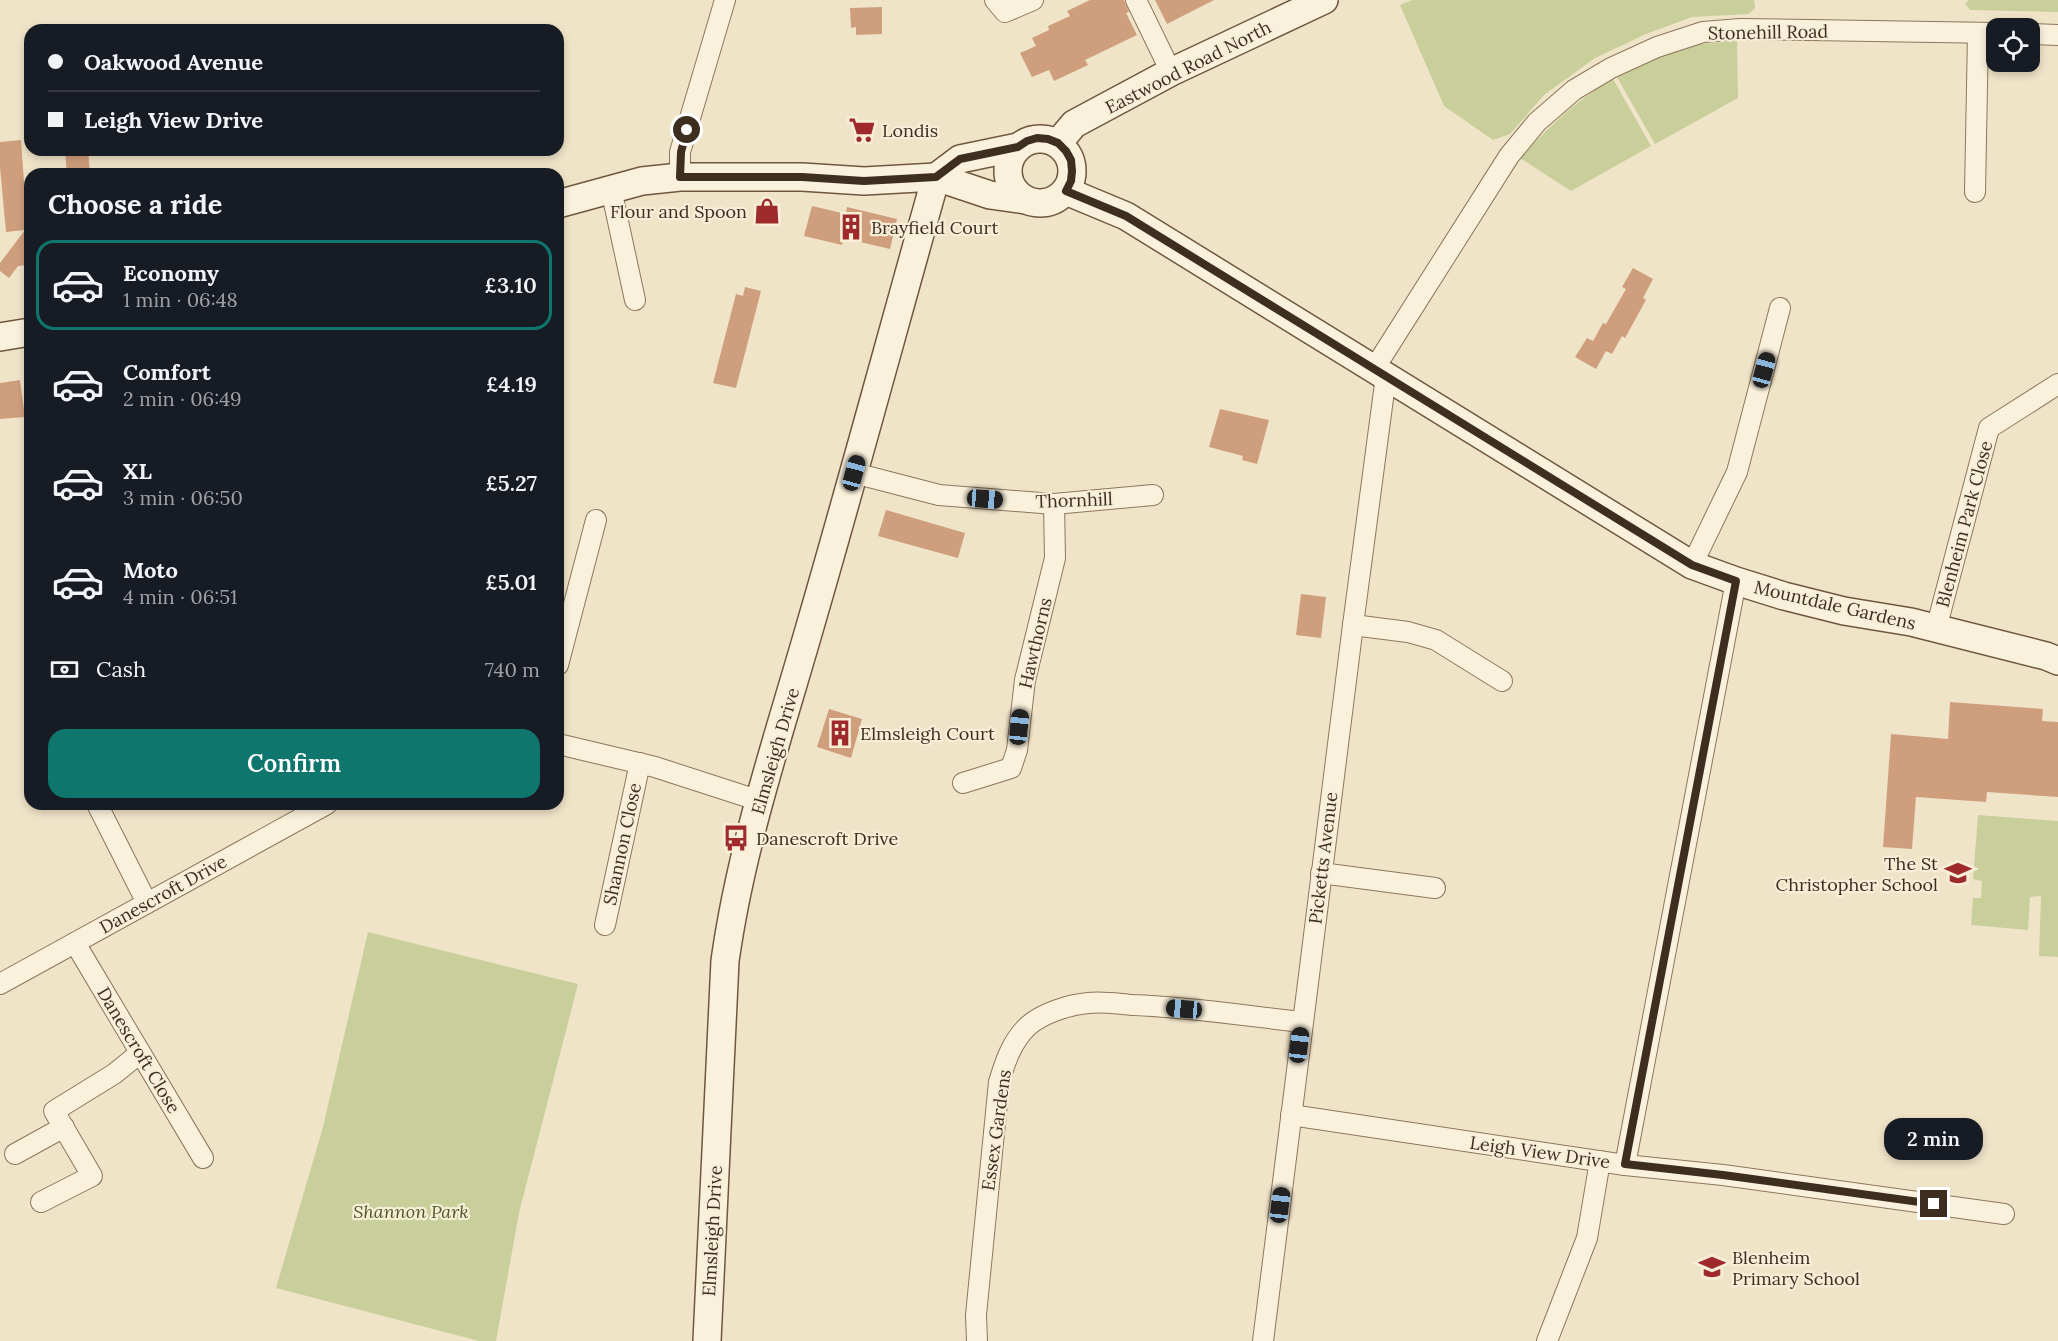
<!DOCTYPE html>
<html lang="en">
<head>
<meta charset="utf-8">
<style>
  :root { --surface:#171b24; --page:#20242c; --text:#f1f3f6; --muted:#9ea1a6; --line:#363941; --accent:#0f766e }
  body { margin:0; font-family:Lora,serif; background:var(--page); color:var(--text); height:100vh; display:flex; flex-direction:column; font-size:22px; white-space:nowrap }
  * { box-sizing:border-box; margin:0 }
  p { font-size:20px; color:var(--muted) }
  .icon { flex:none; width:33px; height:33px; fill:none; stroke:currentColor; stroke-width:2; stroke-linecap:round; stroke-linejoin:round }
  .map { position:relative; flex:1; overflow:hidden }
  .drawer { position:absolute; left:24px; top:168px; width:540px; height:642px; display:flex; flex-direction:column; background:var(--surface); border-radius:18px; box-shadow:0 3px 9px #0003 }
  .drawer>* { flex:none }
  .hud { position:absolute; left:24px; top:24px; width:540px; height:132px; border-radius:18px; box-shadow:0 3px 9px #0003; display:grid; align-content:center; height:132px; padding:0 24px; background:var(--surface) }
  .tools { position:absolute; left:1986px; top:18px; display:grid; gap:12px }
  .tools a { display:grid; place-items:center; width:54px; height:54px; border-radius:12px; background:var(--surface); box-shadow:0 3px 9px #0003; font-size:30px }
  .end { position:absolute; width:27px; height:27px; margin:-14px; border:8px solid #3d2e20; background:#fff; box-shadow:0 0 0 3px #fff }
  .from { border-radius:50% }
  .bubble { position:absolute; height:42px; border-radius:18px; background:var(--surface); box-shadow:0 3px 9px #0003; font-size:20px; font-weight:600; line-height:42px; text-align:center }
  .car { position:absolute; width:18px; height:36px; margin:-18px -9px; border-radius:8px; box-shadow:0 0 4px 2px #0007; background:linear-gradient(#222 24%,#8ab4d8 0 40%,#222 0 76%,#8ab4d8 0 86%,#222 0) }
  .hud b { display:flex; align-items:center; gap:21px; height:57px; font-size:22px }
  .hud b+b { border-top:2px solid var(--line) }
  .hud i { width:15px; height:15px; background:var(--text) }
  ul { padding:0; list-style:none }
  li { display:flex; align-items:center; gap:18px; height:90px; margin:0 12px 9px; padding:0 12px; border:3px solid transparent; border-radius:18px }
  li div { flex:1 }
  li b { display:block; font-size:22px }
  li em { font-style:normal; font-weight:600 }
  li.on { border-color:var(--accent) }
  li>.icon { width:54px; height:54px; stroke-width:1.5 }
  h2 { padding:0 24px; font-size:27px; line-height:72px }
  .pay { display:flex; align-items:center; gap:15px; height:66px; padding:0 24px; font-size:22px }
  .pay p { margin-inline-start:auto }
  .button { display:flex; gap:12px; margin-top:auto; padding:12px 24px }
  .button a { flex:1; height:69px; border-radius:18px; background:var(--accent); color:#fff; font-size:24px; font-weight:600; line-height:69px; text-align:center }
  .map>svg:first-child { display:block }
  .green { fill:#c9cf9b }
  .building { fill:#cf9f7d }
  .lines { fill:none; stroke-linecap:round; stroke-linejoin:round }
  .street-casing { stroke:#8d765c; stroke-width:22 }
  .secondary-casing { stroke:#6f573f; stroke-width:30 }
  .street { stroke:#faf1dc; stroke-width:20 }
  .secondary { stroke:#faf1dc; stroke-width:27 }
  .route { stroke:#3d2e20; stroke-width:8 }
  .labels { text-anchor:middle; dominant-baseline:central; stroke-width:4.5; stroke-linejoin:round; paint-order:stroke }
  .street-label { font-size:18px; fill:#3d2e20; stroke:#f7eed8 }
  .poi-label { font-size:18px; fill:#3d2e20; stroke:#f7eed8; text-anchor:start }
  .park-label { font-size:18px; font-style:italic; fill:#4d5a26; stroke:#f7eed8 }
</style>
</head>
<body>
<div class="map">
<svg width="2058" height="1341" viewBox="0 0 2058 1341">
  <rect width="100%" height="100%" fill="#f0e4c8"/>
  <g class="green">
    <path d="M1412 0H1754L1755 8 1749 14 1692 17 1646 34 1595 58 1544 95 1510 134 1493 140 1444 106 1400 5Z"/>
    <path d="M1969 0H2058V12L1970 10 1965 4Z"/>
    <path d="M1737 41 1738 98 1655 144 1617 77 1649 60 1700 44Z"/>
    <path d="M1613 79 1651 146 1571 191 1520 158C1551 125 1574 102 1613 79Z"/>
    <path d="M1978 815 2058 821V957L2039 956 2041 896 2030 897 2028 930 1971 925 1973 898H1981L1982 881 1973 879Z"/>
    <path d="M368 932 578 984 519 1213 496 1341H479L276 1288 323 1127Z"/>
  </g>
  <g class="building">
    <path d="M1090 0H1124L1129 12 1126 13 1137 35 1085 60 1088 65 1054 81 1049 70 1032 77 1020 53 1036 46 1032 38 1049 30 1048 26 1070 16 1067 11Z"/>
    <path d="M1155 0H1214L1167 24Z"/>
    <path d="M882 7V34L856 35V27L851 28 850 8Z"/>
    <path d="M21 140 30 265 18 266 9 278 0 271V263L25 230 6 232 0 167V142Z"/>
    <path d="M65 150H88L90 173 67 174Z"/>
    <path d="M812 206 846 214 847 207 897 219 890 249 843 238 842 245 804 236Z"/>
    <path d="M1633 268 1653 279 1643 298 1646 300 1625 338 1622 336 1612 354 1606 351 1596 369 1575 357 1587 338 1593 341 1603 323 1606 324 1626 289 1622 287Z"/>
    <path d="M745 287 761 291 736 388 713 383 736 294 743 296Z"/>
    <path d="M20 380 25 417 0 419V383Z"/>
    <path d="M1220 409 1269 420 1257 464 1242 460 1243 456 1209 447Z"/>
    <path d="M886 510 965 533 958 558 878 536Z"/>
    <path d="M1301 594 1326 597 1321 638 1296 635Z"/>
    <path d="M1950 702 2043 709 2042 721 2058 722V797L1987 792 1986 802 1916 797 1912 849 1883 847 1891 734 1948 739Z"/>
    <path d="M829 709 862 719 851 758 817 747Z"/>
  </g>
  <g class="lines">
    <g class="street-casing">
      <g id="street">
        <path d="M995 0 1005 12 1033 0"/>
        <path d="M1136 0 1171 72"/>
        <path d="M2030 34 2058 35"/>
        <path d="M680 177V152L725 0"/>
        <path d="M611 189 635 300"/>
        <path d="M1975 192 1978 33"/>
        <path d="M1374 369 1509 156 1537 122 1574 90 1611 68 1657 47 1703 32 1740 29 1996 33"/>
        <path d="M854 473 939 495 1054 504 1153 495"/>
        <path d="M1692 565 1737 472 1780 308"/>
        <path d="M1353 625 1408 632 1436 640 1502 681"/>
        <path d="M1936 629 1989 428 2058 384"/>
        <path d="M558 665 596 520"/>
        <path d="M558 744 655 767 760 801"/>
        <path d="M963 783 1011 768 1017 750 1025 680 1055 558 1054 504"/>
        <path d="M97 804 147 903"/>
        <path d="M1321 873 1435 888"/>
        <path d="M605 925 640 763"/>
        <path d="M75 943 203 1158"/>
        <path d="M0 984 327 804"/>
        <path d="M1291 1115 1625 1165 1723 1175 2004 1214"/>
        <path d="M15 1154 64 1127"/>
        <path d="M1625 1165 1736 581"/>
        <path d="M41 1202 92 1176 54 1111 114 1074 140 1053"/>
        <path d="M977 1341 976 1315 999 1082C1005 1062 1012 1041 1028 1026 1043 1013 1068 1005 1088 1003 1102 1001 1119 1004 1133 1005 1190 1007 1246 1016 1302 1022"/>
        <path d="M1263 1341 1353 625 1386 376"/>
        <path d="M1547 1341 1587 1238 1600 1161"/>
      </g>
    </g>
    <g class="secondary-casing">
      <g id="secondary">
        <circle cx="1040" cy="171" r="32"/>
        <path d="M1058 143 1074 124 1171 72 1324 0"/>
        <path d="M936 177 960 159 1018 147"/>
        <path d="M1066 191 1126 216 1692 565 1736 581 1784 596 1844 611 1911 622 2046 656 2058 661"/>
        <path d="M558 204 642 181 680 177H802L864 181 936 177 990 195 1026 200"/>
        <path d="M0 337 30 332"/>
        <path d="M707 1341 725 961C741 846 779 735 811 623 854 475 894 326 936 177"/>
      </g>
    </g>
    <use href="#street" class="street"/>
    <use href="#secondary" class="secondary"/>
  </g>
  <g class="lines">
    <path class="route" d="M687 130 681 152 680 177H802L864 181 936 177 960 159 1018 147 1027 141 1037 138 1048 139 1058 143 1066 151 1071 160 1072 171 1071 181 1066 191 1126 216 1692 565 1736 581 1625 1164 1723 1175 1934 1204"/>
  </g>
  <defs>
    <g id="supermarket-bare" transform="scale(2.07)"><path d="M-6-5.5h2.5l.6 2H6L4.5 2H-2.5L-4.4-4H-6ZM-1.5 3.2a1.3 1.3 0 1 0 .1 0ZM3 3.2a1.3 1.3 0 1 0 .1 0Z" fill="#9e2a2b" stroke="#f7eed8" stroke-width="2.5" paint-order="stroke"/></g>
    <g id="shop-bare" transform="scale(2.07)"><path d="M-5-2.5h2.3a2.7 3.5 0 0 1 5.4 0H5L5.5 6h-11ZM-1.5-2.5h3a1.5 2.3 0 0 0-3 0Z" fill="#9e2a2b" stroke="#f7eed8" stroke-width="2.5" paint-order="stroke"/></g>
    <g id="building-bare" transform="scale(2.07)"><path d="M-4-6H4V6H1V3H-1V6H-4ZM-2.5-4.3h1.7v1.8h-1.7ZM.8-4.3h1.7v1.8H.8ZM-2.5-1h1.7V.8h-1.7ZM.8-1h1.7V.8H.8Z" fill="#9e2a2b" stroke="#f7eed8" stroke-width="2.5" paint-order="stroke"/></g>
    <g id="bus-bare" transform="scale(2.07)"><path d="M-5-6H5V4H4V6H2V4H-2V6H-4V4H-5ZM-3.5-4V0h7V-4ZM-3.5 1.2v1.5H-2V1.2ZM2 1.2v1.5H3.5V1.2Z" fill="#9e2a2b" stroke="#f7eed8" stroke-width="2.5" paint-order="stroke"/></g>
    <g id="school-bare" transform="scale(2.07)"><path d="M0-5L7-2L0 1L-7-2ZM-4 1L0 2.5L4 1V4Q0 6-4 4Z" fill="#9e2a2b" stroke="#f7eed8" stroke-width="2.5" paint-order="stroke"/></g>
  </defs>
  <g fill-rule="evenodd">
    <use href="#supermarket-bare" x="862" y="130"/>
    <use href="#shop-bare" x="767" y="211"/>
    <use href="#building-bare" x="851" y="227"/>
    <use href="#building-bare" x="840" y="733"/>
    <use href="#bus-bare" x="736" y="838"/>
    <use href="#school-bare" x="1958" y="873"/>
    <use href="#school-bare" x="1712" y="1267"/>
  </g>
  <g class="labels">
    <g class="street-label">
      <text transform="translate(1768 32) rotate(-1)">Stonehill Road</text>
      <text transform="translate(1188 67) rotate(-27)">Eastwood Road North</text>
      <text transform="translate(1074 500) rotate(-2)">Thornhill</text>
      <text transform="translate(1964 524) rotate(-75)">Blenheim Park Close</text>
      <text transform="translate(1835 605) rotate(13)">Mountdale Gardens</text>
      <text transform="translate(1035 643) rotate(-77)">Hawthorns</text>
      <text transform="translate(775 751) rotate(-74)">Elmsleigh Drive</text>
      <text transform="translate(622 844) rotate(-78)">Shannon Close</text>
      <text transform="translate(1323 858) rotate(-83)">Picketts Avenue</text>
      <text transform="translate(163 894) rotate(-29)">Danescroft Drive</text>
      <text transform="translate(139 1050) rotate(59)">Danescroft Close</text>
      <text transform="translate(996 1130) rotate(-82)">Essex Gardens</text>
      <text transform="translate(1540 1152) rotate(8)">Leigh View Drive</text>
      <text transform="translate(712 1231) rotate(-87)">Elmsleigh Drive</text>
    </g>
    <g class="poi-label">
      <text x="882" y="130">Londis</text>
      <text x="747" y="211" text-anchor="end">Flour and Spoon</text>
      <text x="871" y="227">Brayfield Court</text>
      <text x="860" y="733">Elmsleigh Court</text>
      <text x="756" y="838">Danescroft Drive</text>
      <text x="1938" y="863" text-anchor="end">The St<tspan x="1938" dy="21">Christopher School</tspan></text>
      <text x="1732" y="1257">Blenheim<tspan x="1732" dy="21">Primary School</tspan></text>
    </g>
    <g class="park-label">
      <text x="411" y="1211">Shannon Park</text>
    </g>
  </g>
</svg>
<div class="tools">
<a><svg class="icon" aria-label="locate" viewBox="0 0 24 24"><circle cx="12" cy="12" r="6"/><path d="M12 2v4M12 18v4M2 12h4M18 12h4"/></svg></a>
</div>
<i class="end from" style="left:687px;top:130px"></i>
<i class="end" style="left:1934px;top:1204px"></i>
<div class="bubble" style="left:1884px;top:1118px;width:99px">2 min</div>
<i class="car" style="left:1764px;top:370px;rotate:15deg"></i>
<i class="car" style="left:854px;top:473px;rotate:15deg"></i>
<i class="car" style="left:985px;top:499px;rotate:94deg"></i>
<i class="car" style="left:1019px;top:727px;rotate:6deg"></i>
<i class="car" style="left:1184px;top:1009px;rotate:275deg"></i>
<i class="car" style="left:1299px;top:1045px;rotate:7deg"></i>
<i class="car" style="left:1280px;top:1205px;rotate:7deg"></i>
<div class="hud">
<b><i class="from"></i>Oakwood Avenue</b>
<b><i></i>Leigh View Drive</b>
</div>
<section class="drawer">
<h2>Choose a ride</h2>
<ul>
<li class="on"><svg class="icon" aria-label="car" viewBox="0 0 24 24"><path d="M5 17H2v-5l4-1 3-4h7l3 4 3 1v5h-3M9 17h6M6 11h13"/><circle cx="7" cy="17" r="2"/><circle cx="17" cy="17" r="2"/></svg><div><b>Economy</b><p>1 min · 06:48</p></div><em>£3.10</em></li>
<li><svg class="icon" aria-label="car" viewBox="0 0 24 24"><path d="M5 17H2v-5l4-1 3-4h7l3 4 3 1v5h-3M9 17h6M6 11h13"/><circle cx="7" cy="17" r="2"/><circle cx="17" cy="17" r="2"/></svg><div><b>Comfort</b><p>2 min · 06:49</p></div><em>£4.19</em></li>
<li><svg class="icon" aria-label="car" viewBox="0 0 24 24"><path d="M5 17H2v-5l4-1 3-4h7l3 4 3 1v5h-3M9 17h6M6 11h13"/><circle cx="7" cy="17" r="2"/><circle cx="17" cy="17" r="2"/></svg><div><b>XL</b><p>3 min · 06:50</p></div><em>£5.27</em></li>
<li><svg class="icon" aria-label="car" viewBox="0 0 24 24"><path d="M5 17H2v-5l4-1 3-4h7l3 4 3 1v5h-3M9 17h6M6 11h13"/><circle cx="7" cy="17" r="2"/><circle cx="17" cy="17" r="2"/></svg><div><b>Moto</b><p>4 min · 06:51</p></div><em>£5.01</em></li>
</ul>
<div class="pay"><svg class="icon" aria-label="cash" viewBox="0 0 24 24"><path d="M3 7h18v10H3z"/><circle cx="12" cy="12" r="2"/></svg>Cash<p>740 m</p></div>
<div class="button"><a>Confirm</a></div>
</section>
</div>
</body>
</html>
